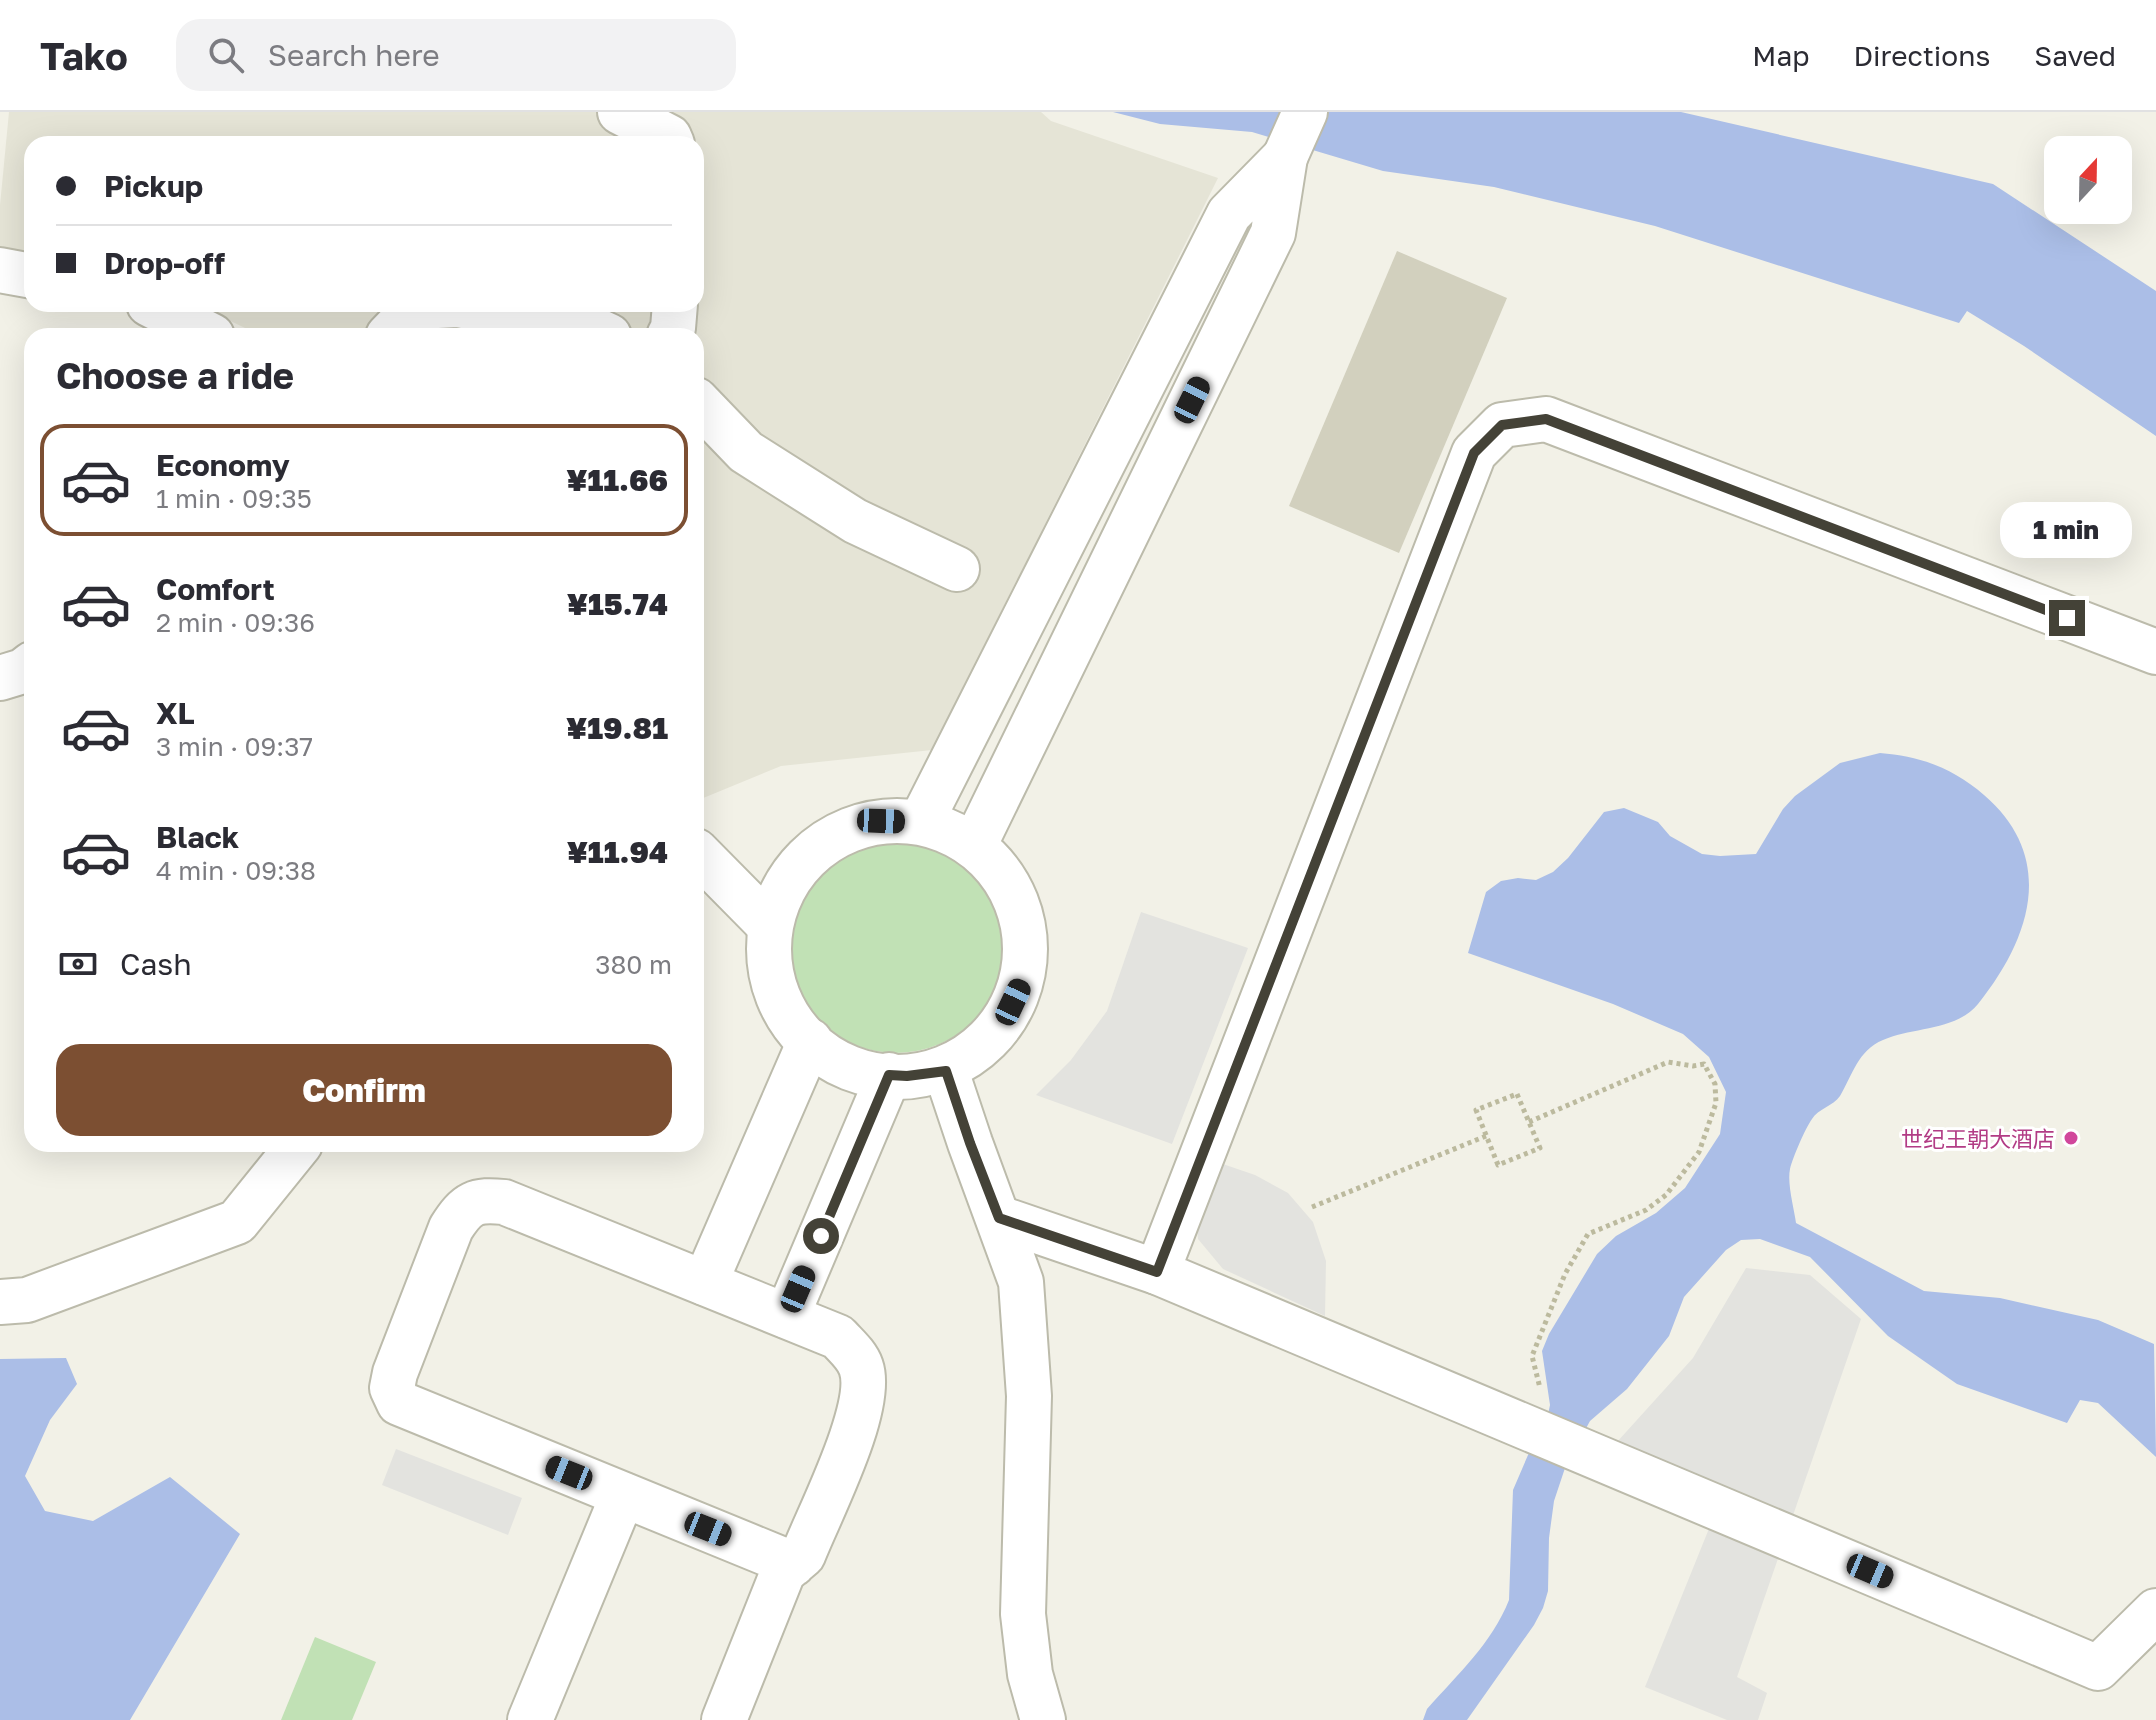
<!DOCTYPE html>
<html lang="en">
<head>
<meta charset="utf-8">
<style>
  :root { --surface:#fff; --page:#f2f2f3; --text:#2b2b33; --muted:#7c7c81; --line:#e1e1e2; --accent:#7c4f32 }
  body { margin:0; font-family:"Golos Text","Noto Sans SC",sans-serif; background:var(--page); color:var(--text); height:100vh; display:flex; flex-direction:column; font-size:30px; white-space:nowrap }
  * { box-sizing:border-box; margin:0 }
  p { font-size:26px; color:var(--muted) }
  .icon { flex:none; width:44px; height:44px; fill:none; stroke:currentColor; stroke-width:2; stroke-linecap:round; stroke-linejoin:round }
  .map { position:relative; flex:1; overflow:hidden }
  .drawer { position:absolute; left:24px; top:216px; width:680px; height:824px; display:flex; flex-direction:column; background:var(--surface); border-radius:24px; box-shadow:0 8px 32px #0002 }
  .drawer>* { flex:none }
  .top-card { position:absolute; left:24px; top:24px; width:680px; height:176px; border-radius:24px; box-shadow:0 8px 32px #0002; display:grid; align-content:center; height:176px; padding:0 32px; background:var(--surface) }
  .needle { width:52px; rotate:22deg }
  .fabs { position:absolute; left:2044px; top:24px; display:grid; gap:16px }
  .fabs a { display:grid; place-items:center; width:88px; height:88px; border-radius:16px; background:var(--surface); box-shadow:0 8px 32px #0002; font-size:40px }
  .end { position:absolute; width:36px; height:36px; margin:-18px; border:10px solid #444237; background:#fff; box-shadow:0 0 0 4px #fff }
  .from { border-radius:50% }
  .bubble { position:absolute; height:56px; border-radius:24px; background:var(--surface); box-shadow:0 8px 32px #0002; font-size:26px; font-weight:800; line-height:56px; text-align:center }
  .car { position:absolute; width:24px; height:48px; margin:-24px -12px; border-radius:10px; box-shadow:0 0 6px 2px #0007; background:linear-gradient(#222 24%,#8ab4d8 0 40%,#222 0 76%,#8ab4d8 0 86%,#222 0) }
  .top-card b { display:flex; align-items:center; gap:28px; height:76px; font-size:30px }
  .top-card b+b { border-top:2px solid var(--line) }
  .top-card i { width:20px; height:20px; background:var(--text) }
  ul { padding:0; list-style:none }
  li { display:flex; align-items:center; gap:24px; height:112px; margin:0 16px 12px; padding:0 16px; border:4px solid transparent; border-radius:24px }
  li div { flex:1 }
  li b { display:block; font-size:30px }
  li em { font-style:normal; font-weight:800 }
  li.selected { border-color:var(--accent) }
  li>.icon { width:72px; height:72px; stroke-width:1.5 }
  h2 { padding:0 32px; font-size:36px; line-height:96px }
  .pay { display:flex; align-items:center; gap:20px; height:88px; padding:0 32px; font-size:30px }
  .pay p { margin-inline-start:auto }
  .primary-button { display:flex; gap:16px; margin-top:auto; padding:16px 32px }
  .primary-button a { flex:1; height:92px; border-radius:24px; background:var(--accent); color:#fff; font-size:32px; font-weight:800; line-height:92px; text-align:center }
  header { display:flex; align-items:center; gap:48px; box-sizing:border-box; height:112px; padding:0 40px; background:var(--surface); border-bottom:2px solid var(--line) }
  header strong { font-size:38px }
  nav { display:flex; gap:44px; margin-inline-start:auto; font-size:28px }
  .search { width:560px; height:72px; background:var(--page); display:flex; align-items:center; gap:20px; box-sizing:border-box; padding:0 28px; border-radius:24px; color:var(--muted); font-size:30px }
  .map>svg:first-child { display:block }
  .residential { fill:#e5e4d6 }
  .green { fill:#c1e1b5 }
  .parking { fill:#e3e3df }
  .water { fill:#abbee7 }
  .building { fill:#d2d0be }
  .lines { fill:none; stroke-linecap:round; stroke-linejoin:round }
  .minor-casing { stroke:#bcbbab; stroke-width:48 }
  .path { stroke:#bcba9e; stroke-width:5; stroke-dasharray:4 4; stroke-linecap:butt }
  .minor { stroke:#fff; stroke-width:44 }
  .route { stroke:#444237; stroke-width:10 }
  .hotel-dot { fill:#d1479c; stroke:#fff; stroke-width:3 }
  .labels { text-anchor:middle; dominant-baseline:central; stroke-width:6; stroke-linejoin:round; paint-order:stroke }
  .hotel-label { font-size:22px; fill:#b23c85; stroke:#fff; text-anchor:end }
</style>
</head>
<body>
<header>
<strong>Tako</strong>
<div class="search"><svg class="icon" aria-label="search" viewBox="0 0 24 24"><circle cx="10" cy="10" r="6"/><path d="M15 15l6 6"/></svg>Search here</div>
<nav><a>Map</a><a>Directions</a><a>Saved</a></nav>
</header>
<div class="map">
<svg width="2156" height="1608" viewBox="0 0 2156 1608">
  <rect width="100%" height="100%" fill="#f2f1e7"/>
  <path class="residential" d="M9 0H1041L1051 9 1218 66 932 638 781 654 696 689V224H262L195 192H696V32H32V149L0 143V93Z"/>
  <g class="green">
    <circle cx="896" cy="830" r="111"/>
    <path d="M315 1525 376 1550 352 1608H281Z"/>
  </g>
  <g class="parking">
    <path d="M1141 800 1248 836 1172 1032 1036 983 1071 948 1107 899Z"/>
    <path d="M1217 1050 1255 1063 1288 1081 1313 1110 1326 1149 1325 1204 1223 1157 1198 1127 1196 1107Z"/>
    <path d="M1746 1156 1810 1163 1861 1207 1737 1565 1767 1581 1758 1608H1727L1645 1575 1725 1377 1617 1330 1693 1246Z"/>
    <path d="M396 1337 522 1386 508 1423 382 1373Z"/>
  </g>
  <g class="water">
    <path d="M1113 0H1681L1993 72 2156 179V324L2024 234 1967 199 1959 211 1655 114 1494 75 1383 59 1252 20 1160 12Z"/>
    <path d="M1880 641C1920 644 1953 656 1984 683 2057 746 2031 826 1978 892 1956 919 1912 915 1883 928 1858 938 1852 964 1840 984 1833 994 1818 997 1812 1007 1805 1017 1793 1045 1790 1057 1787 1072 1794 1096 1796 1111L1924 1179 2000 1186 2098 1208 2154 1232 2156 1345 2098 1291 2080 1288 2067 1311 1957 1272 1888 1224 1810 1145 1760 1127 1741 1128 1726 1138 1684 1185 1669 1224 1627 1277 1590 1309 1566 1353 1554 1389 1549 1426 1548 1479 1543 1496 1534 1513 1467 1608H1423L1427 1597C1458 1562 1492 1531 1509 1488L1513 1378 1528 1343 1546 1312 1550 1293 1542 1239 1549 1222 1597 1142 1616 1124 1656 1101 1685 1076 1720 1022 1726 980 1709 945 1683 922 1613 892 1468 841 1486 780 1501 769 1518 766 1536 768 1553 760 1568 746 1604 700 1624 696 1658 710 1670 724 1702 742 1720 744 1756 742 1783 697 1795 684 1840 651Z"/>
    <path d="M66 1246 77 1272 50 1308 25 1364 45 1399 93 1409 170 1365 240 1422 130 1608H0V1247Z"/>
  </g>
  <path class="building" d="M1397 139 1507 186 1399 441 1289 394Z"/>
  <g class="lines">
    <g class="minor-casing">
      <g id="minor">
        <path d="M620 0 669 25 672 32"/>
        <path d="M1285 45 1305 0"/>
        <path d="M0 158 32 164"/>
        <path d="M149 192 212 224"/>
        <path d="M388 224 416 195 458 193 596 218 609 224"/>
        <path d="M669 224 673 216 675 192"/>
        <path d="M696 288 746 340 855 409 957 457"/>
        <path d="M2156 540 1546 307 1502 313 1474 341 1157 1160 2098 1556 2156 1499"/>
        <path d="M0 566 23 559 32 552"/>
        <circle cx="897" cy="837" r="128"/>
        <path d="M921 710 1229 102 1285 45 1273 121 974 734"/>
        <path d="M696 739 770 814"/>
        <path d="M946 959 970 1031 1021 1170 1029 1284 1023 1502 1030 1562 1043 1608"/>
        <path d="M999 1106 1157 1160"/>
        <path d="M705 1171 810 929"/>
        <path d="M0 1190 27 1188 237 1110 300 1032"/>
        <path d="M787 1204 889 963"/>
        <path d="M530 1608 623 1383"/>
        <path d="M724 1608 783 1460 803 1443C819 1402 875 1295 861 1255 857 1243 846 1234 838 1225L504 1090C475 1087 467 1091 451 1116L395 1261 392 1276 399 1291 793 1452"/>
      </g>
    </g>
    <g class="path">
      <path d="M1517 982 1540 1036 1498 1053 1476 998Z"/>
      <path d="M1529 1010 1668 950 1693 954 1704 952 1715 972 1716 991 1699 1040 1666 1083 1646 1098 1588 1122 1565 1162 1532 1244 1540 1276"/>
      <path d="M1312 1095 1486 1024"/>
    </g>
    <use href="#minor" class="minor"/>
  </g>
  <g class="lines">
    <path class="route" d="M821 1124 889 963 907 964 946 959 970 1031 999 1106 1157 1160 1474 341 1502 313 1546 307 2067 506"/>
  </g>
  <circle class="hotel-dot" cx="2071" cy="1026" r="8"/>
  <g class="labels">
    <g class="hotel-label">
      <text x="2055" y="1026">世纪王朝大酒店</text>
    </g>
  </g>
</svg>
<div class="fabs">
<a><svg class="needle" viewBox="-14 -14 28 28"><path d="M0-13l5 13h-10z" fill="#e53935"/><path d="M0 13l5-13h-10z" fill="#7c7c81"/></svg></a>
</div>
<i class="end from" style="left:821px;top:1124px"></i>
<i class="end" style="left:2067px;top:506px"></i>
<div class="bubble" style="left:2000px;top:390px;width:132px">1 min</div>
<i class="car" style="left:1192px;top:288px;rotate:26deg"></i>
<i class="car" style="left:881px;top:709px;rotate:92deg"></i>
<i class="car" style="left:1013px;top:890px;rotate:25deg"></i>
<i class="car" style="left:798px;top:1177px;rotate:23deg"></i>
<i class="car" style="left:569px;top:1361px;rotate:292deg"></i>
<i class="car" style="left:708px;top:1417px;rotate:112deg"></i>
<i class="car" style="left:1870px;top:1459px;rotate:113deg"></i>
<div class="top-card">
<b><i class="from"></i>Pickup</b>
<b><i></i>Drop-off</b>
</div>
<section class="drawer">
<h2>Choose a ride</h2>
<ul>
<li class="selected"><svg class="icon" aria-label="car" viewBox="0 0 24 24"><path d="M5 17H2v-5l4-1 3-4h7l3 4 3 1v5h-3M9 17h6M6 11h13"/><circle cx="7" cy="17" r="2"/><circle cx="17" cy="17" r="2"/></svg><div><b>Economy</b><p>1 min · 09:35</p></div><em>¥11.66</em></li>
<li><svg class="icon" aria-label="car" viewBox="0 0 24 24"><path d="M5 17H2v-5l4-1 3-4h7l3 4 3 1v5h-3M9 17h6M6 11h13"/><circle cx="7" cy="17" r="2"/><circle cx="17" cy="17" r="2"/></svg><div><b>Comfort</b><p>2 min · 09:36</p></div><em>¥15.74</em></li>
<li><svg class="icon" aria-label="car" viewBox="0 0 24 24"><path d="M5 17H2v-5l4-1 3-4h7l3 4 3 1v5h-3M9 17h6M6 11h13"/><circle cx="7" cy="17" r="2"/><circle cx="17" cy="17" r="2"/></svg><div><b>XL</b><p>3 min · 09:37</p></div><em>¥19.81</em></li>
<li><svg class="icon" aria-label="car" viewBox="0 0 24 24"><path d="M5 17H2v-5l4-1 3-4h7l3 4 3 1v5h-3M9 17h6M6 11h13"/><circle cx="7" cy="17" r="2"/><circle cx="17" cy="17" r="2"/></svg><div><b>Black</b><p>4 min · 09:38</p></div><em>¥11.94</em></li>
</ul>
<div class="pay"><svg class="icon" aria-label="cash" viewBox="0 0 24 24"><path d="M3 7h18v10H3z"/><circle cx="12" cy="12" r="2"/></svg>Cash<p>380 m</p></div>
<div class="primary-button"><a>Confirm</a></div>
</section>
</div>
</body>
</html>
